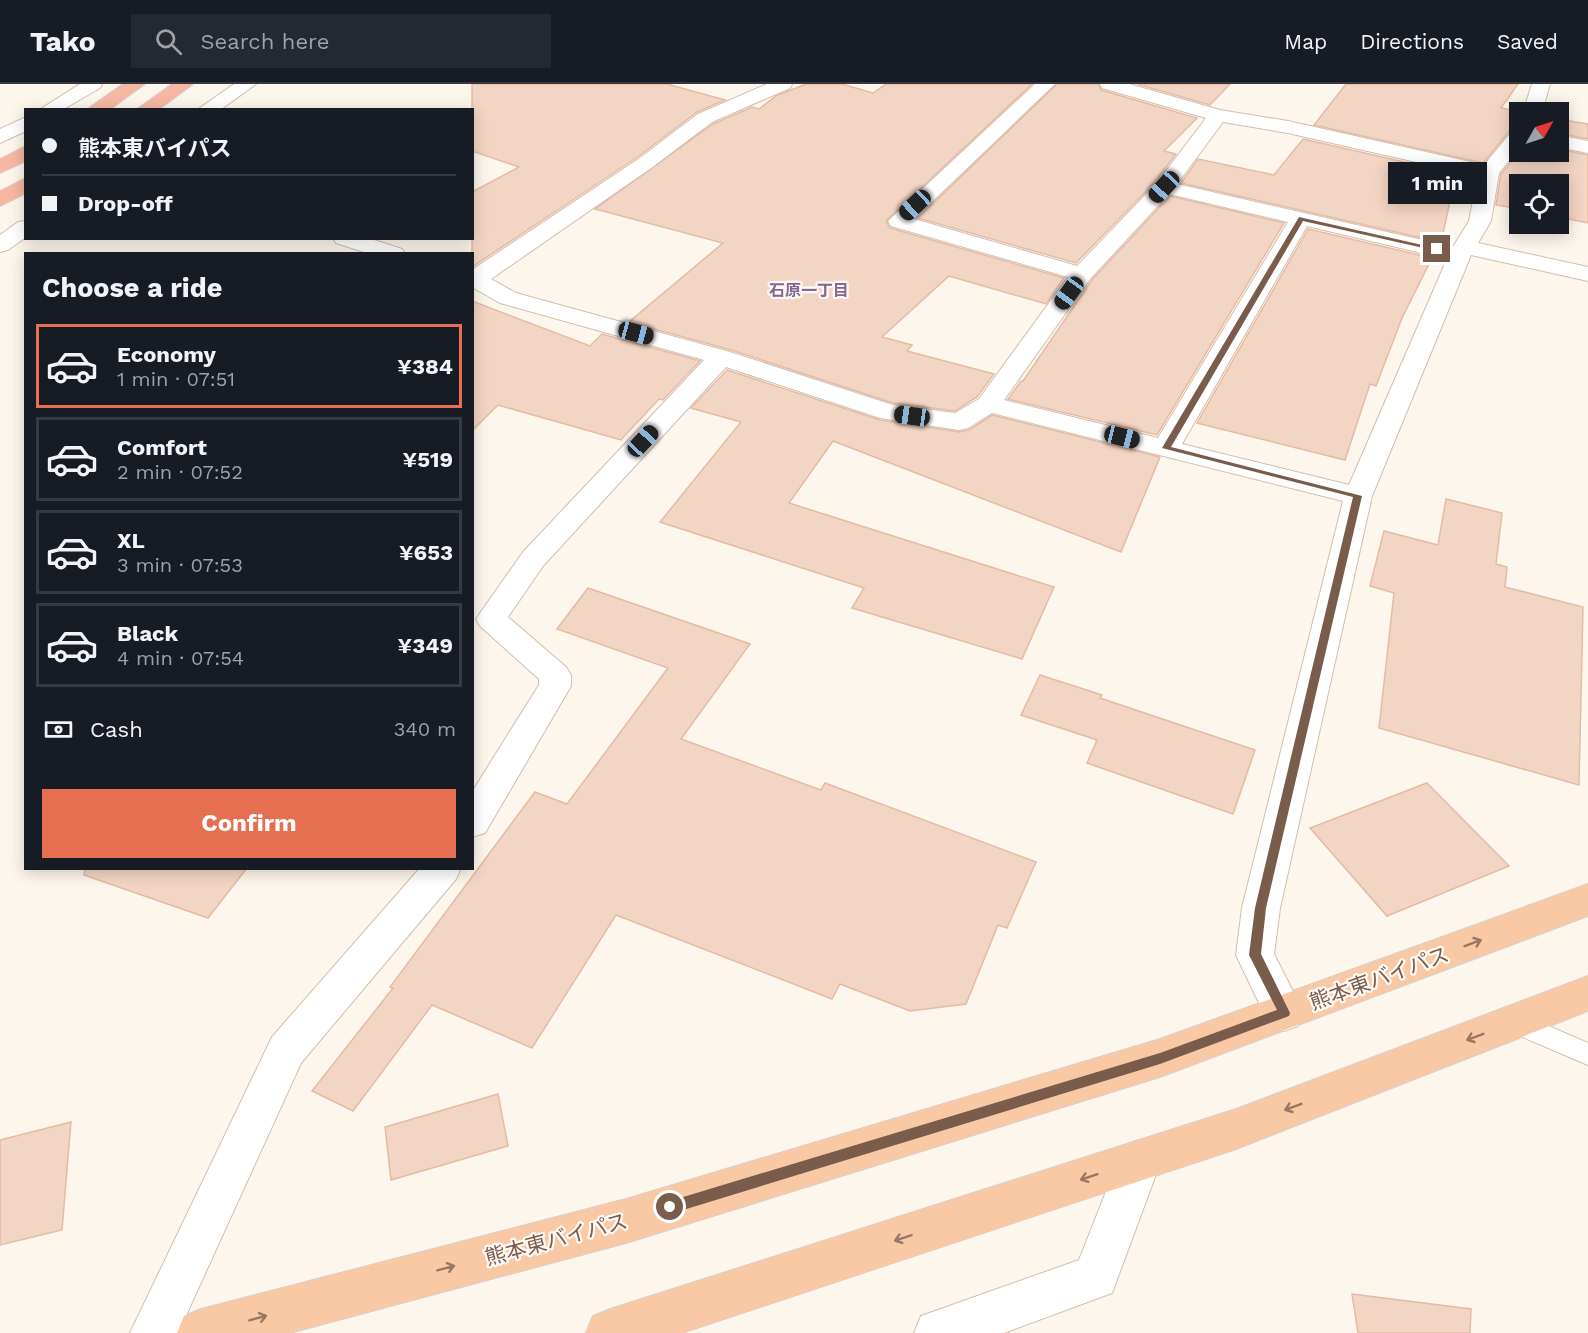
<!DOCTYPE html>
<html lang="en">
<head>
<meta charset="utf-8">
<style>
  :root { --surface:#171b24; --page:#242831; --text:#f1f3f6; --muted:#9ea1a6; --line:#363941; --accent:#e76f51 }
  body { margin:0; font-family:"Work Sans","Noto Sans JP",sans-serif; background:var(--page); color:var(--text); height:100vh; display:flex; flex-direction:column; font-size:22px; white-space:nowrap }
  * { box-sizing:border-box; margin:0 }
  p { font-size:20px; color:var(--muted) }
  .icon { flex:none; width:33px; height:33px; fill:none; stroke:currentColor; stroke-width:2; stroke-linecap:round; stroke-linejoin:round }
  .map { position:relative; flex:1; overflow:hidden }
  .side { position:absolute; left:24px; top:168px; width:450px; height:618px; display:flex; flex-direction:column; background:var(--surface); border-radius:0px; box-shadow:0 3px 15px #0003 }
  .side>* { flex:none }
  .banner { position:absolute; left:24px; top:24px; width:450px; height:132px; border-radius:0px; box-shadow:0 3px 15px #0003; display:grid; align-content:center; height:132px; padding:0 18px; background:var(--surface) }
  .needle { width:39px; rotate:51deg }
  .fabs { position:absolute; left:1509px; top:18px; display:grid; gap:12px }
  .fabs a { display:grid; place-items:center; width:60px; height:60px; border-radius:0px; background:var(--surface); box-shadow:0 3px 15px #0003; font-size:30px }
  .end { position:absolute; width:27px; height:27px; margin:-14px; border:8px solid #7a5c4d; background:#fff; box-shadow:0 0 0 3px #fff }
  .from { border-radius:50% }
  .bubble { position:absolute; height:42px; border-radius:0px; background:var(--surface); box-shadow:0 3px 15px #0003; font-size:20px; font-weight:700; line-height:42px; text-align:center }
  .car { position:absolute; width:18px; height:36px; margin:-18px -9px; border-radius:8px; box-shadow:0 0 4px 2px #0007; background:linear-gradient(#222 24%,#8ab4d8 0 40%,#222 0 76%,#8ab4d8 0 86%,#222 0) }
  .banner b { display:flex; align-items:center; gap:21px; height:57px; font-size:22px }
  .banner b+b { border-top:2px solid var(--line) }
  .banner i { width:15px; height:15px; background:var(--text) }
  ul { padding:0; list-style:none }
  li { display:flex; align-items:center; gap:18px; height:84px; margin:0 12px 9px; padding:0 6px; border:3px solid var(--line); border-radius:0px }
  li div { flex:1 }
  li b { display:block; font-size:22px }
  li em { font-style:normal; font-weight:700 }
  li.current { border-color:var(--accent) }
  li>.icon { width:54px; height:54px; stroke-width:1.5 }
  h2 { padding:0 18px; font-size:27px; line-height:72px }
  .pay { display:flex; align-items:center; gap:15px; height:66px; padding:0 18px; font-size:22px }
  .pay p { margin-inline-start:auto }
  .action { display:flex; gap:12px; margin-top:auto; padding:12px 18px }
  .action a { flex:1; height:69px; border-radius:0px; background:var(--accent); color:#fff; font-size:24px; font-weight:700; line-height:69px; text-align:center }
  header { display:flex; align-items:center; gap:36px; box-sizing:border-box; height:84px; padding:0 30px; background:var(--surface); border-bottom:2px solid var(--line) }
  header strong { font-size:28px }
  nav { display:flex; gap:33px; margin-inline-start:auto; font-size:21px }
  .search { width:420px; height:54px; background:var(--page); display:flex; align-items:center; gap:15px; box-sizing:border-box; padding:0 21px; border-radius:0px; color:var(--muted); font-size:22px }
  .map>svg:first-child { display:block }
  .building { fill:#f3d5c3; stroke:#e6bba3; stroke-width:1.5 }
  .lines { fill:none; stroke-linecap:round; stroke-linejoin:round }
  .service-casing { stroke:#d1beb0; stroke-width:2 }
  .minor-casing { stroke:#d1beb0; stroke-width:2 }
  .trunk-casing { stroke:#dad1cd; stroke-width:2 }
  .motorway-casing { stroke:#dad1cd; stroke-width:2 }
  .service { fill:#fff; fill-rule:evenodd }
  .minor { fill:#fff; fill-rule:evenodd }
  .trunk { fill:#f9c8a4; fill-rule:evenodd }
  .motorway { fill:#f7b7a3; fill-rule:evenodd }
  .oneway { stroke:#9a7763 }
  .route { fill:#7a5c4d }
  .labels { text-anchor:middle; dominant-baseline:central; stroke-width:4.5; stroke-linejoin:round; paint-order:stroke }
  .far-neighbourhood-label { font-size:16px; font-weight:bold; fill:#846695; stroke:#fffaf3 }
  .near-street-label { font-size:21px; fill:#7a5c4d; stroke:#fffaf3 }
</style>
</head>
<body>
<header>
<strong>Tako</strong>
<div class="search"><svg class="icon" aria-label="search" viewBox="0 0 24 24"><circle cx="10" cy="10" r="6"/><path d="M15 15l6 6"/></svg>Search here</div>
<nav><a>Map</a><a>Directions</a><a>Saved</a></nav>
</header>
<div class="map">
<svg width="1588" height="1249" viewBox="0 0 1588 1249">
  <rect width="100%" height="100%" fill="#fdf6ec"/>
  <g class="building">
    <path d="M472 0H667L725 16 697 28 639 72 472 183V108L519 83 472 67Z"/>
    <path d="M806 0H842L873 9 886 0H1032L886 137 890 144 1064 194 1046 220 949 192 882 253 912 261 907 267 994 290 977 313 955 327 893 319 731 266 629 238 723 159 595 125 713 40 752 23 759 25 776 12Z"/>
    <path d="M1057 0H1098L1101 6 1197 34 1164 67 1176 70 1155 98 1076 179 918 134Z"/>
    <path d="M1137 0H1230L1210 21Z"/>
    <path d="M1346 0H1518L1501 24 1521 28 1520 42 1511 45 1483 79 1314 41Z"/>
    <path d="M1558 35 1588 40V55L1558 49Z"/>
    <path d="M1303 55 1475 94 1471 116 1451 112 1443 150 1440 158 1181 99 1198 75 1274 91Z"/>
    <path d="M1558 65 1588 71V139L1558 133V100H1520V125L1496 121 1501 90 1520 67 1558 68Z"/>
    <path d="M1170 112 1284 139 1157 351 1008 315 1021 297H1023L1092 196Z"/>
    <path d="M1308 145 1432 174 1402 234 1376 302 1370 300 1345 376 1197 339Z"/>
    <path d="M472 217 590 262 602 250 700 277 663 316 659 315 621 356 498 321 472 347Z"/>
    <path d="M727 286 880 336 959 348 969 346 992 331 1160 373 1121 468 833 357 789 419 1054 503 1022 575 852 524 864 504 660 438 741 338 691 324Z"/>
    <path d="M1446 415 1502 429 1496 480 1507 483 1505 503 1583 523 1579 701 1379 644 1394 509 1370 502 1384 447 1438 461Z"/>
    <path d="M588 504 750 560 681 655 821 706 825 699 1036 778 1007 844 998 841 966 920 910 927 840 900 832 915 616 831 532 964 432 921 353 1027 312 1007 393 904 390 903 535 708 567 720 668 584 557 545Z"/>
    <path d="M1040 591 1102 611 1100 614 1255 666 1233 730 1087 679 1097 656 1021 631Z"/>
    <path d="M1427 699 1509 782 1387 832 1310 744Z"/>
    <path d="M85 784H247L208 834 84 791Z"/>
    <path d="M498 1010 508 1062 391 1096 385 1043Z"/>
    <path d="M71 1038 62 1146 0 1161V1056Z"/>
    <path d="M1352 1210 1471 1225 1470 1249H1358Z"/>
  </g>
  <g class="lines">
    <g class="service-casing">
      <path id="service" d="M1514 927 1588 959V981L1506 946 1502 938 1506 930Z"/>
    </g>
    <g class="minor-casing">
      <g id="minor">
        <path d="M80 0H102L100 4 62 26H39Z"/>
        <path d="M234 0H256L220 26H197Z"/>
        <path d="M767 0H792L790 4 712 38 654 82 491 195 516 209 730 268 893 321 955 329 979 315 1068 193 891 142 888 137 1035 0H1055L914 135 1077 182 1157 99 1206 34 1102 4 1100 0H1129L1220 26 1288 37 1484 81 1513 46 1520 44V63L1499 89 1491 137 1478 159 1588 183V197L1471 171 1372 412 1280 824 1274 870 1304 929 1298 942 1284 947 1270 942 1236 871 1242 824 1343 417 992 329 968 344 959 346 880 334 726 283 543 482 508 533 566 583 571 591V602L485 749 472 753V708L539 601V595L480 542 476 535 523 468 704 276 500 219 472 203V186L640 74 698 30ZM1223 38 1288 49 1478 92 1469 137 1453 163 1177 100ZM1169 110 1288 138 1158 354 1004 316 1090 195ZM1307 142 1447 175 1349 401 1182 360Z"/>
        <path d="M1532 0H1550L1542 28H1523Z"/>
        <path d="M26 33V47L0 59V45Z"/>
        <path d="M1558 51 1588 57V69L1558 63Z"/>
        <path d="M26 137V153L8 166 0 168V151L18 138Z"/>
        <path d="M333 154H368L402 165 405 170H370L336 159Z"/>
        <path d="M420 784H461L456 795 301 979 178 1249H130L272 953Z"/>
        <path d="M1139 1056 1154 1062 1161 1077 1112 1209 1004 1249H914L921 1232 1079 1176 1124 1062Z"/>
      </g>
    </g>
    <g class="trunk-casing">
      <g id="trunk">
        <path d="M1588 800V832L1160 993 626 1159 290 1249H177L184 1232 201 1225 626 1115 1160 955Z"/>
        <path d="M1588 892V927L1236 1065 682 1249H586L593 1232 610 1225 1236 1025Z"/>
      </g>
    </g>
    <g class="motorway-casing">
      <g id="motorway">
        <path d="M123 0H145L109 26H86Z"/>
        <path d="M172 0H193L158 26H136Z"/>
        <path d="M26 62V77L0 89V75Z"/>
        <path d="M26 94V109L0 122V107Z"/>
      </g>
    </g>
    <use href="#service" class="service"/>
    <use href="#minor" class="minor"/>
    <use href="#trunk" class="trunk"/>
    <use href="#motorway" class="motorway"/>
  </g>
  <defs><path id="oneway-shaft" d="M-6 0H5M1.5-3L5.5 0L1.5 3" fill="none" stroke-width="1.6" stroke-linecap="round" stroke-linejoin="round" transform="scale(1.5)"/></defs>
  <g class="oneway">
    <use href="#oneway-shaft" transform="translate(1473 859) rotate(-20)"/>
    <use href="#oneway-shaft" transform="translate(1475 953) rotate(159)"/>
    <use href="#oneway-shaft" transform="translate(1293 1023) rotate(159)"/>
    <use href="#oneway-shaft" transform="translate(1089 1093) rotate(162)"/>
    <use href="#oneway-shaft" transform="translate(903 1154) rotate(162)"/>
    <use href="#oneway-shaft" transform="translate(446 1184) rotate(-15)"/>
    <use href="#oneway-shaft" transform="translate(258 1234) rotate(-15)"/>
  </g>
  <path class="route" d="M1299 133 1440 165 1437 167 1303 137 1171 363 1362 412 1266 824 1261 870 1290 929 1289 932 1160 980 670 1130 666 1128 664 1123 666 1118 670 1117 1160 969 1277 926 1249 871 1255 824 1353 413 1162 364Z"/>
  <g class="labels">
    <g class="far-neighbourhood-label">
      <text x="809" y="206">石原一丁目</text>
    </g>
    <g class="near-street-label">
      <text transform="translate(1379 894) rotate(-20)">熊本東バイパス</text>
      <text transform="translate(556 1155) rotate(-15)">熊本東バイパス</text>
    </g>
  </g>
</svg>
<div class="fabs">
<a><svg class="needle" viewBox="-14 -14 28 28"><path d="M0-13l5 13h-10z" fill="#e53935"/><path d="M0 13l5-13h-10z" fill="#9ea1a6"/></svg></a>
<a><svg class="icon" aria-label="locate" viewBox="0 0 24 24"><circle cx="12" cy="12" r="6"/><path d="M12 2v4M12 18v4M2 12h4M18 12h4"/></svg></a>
</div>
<i class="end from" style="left:670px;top:1123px"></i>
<i class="end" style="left:1437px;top:165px"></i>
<div class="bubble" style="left:1388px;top:78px;width:99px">1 min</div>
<i class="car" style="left:1164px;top:103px;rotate:223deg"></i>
<i class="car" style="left:915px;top:121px;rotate:227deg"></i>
<i class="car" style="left:1069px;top:209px;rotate:216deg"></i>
<i class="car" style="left:636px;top:249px;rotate:105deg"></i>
<i class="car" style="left:912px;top:332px;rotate:278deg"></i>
<i class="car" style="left:1122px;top:353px;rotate:104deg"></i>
<i class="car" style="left:643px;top:357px;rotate:43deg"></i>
<div class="banner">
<b><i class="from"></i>熊本東バイパス</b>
<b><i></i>Drop-off</b>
</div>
<section class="side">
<h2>Choose a ride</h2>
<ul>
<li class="current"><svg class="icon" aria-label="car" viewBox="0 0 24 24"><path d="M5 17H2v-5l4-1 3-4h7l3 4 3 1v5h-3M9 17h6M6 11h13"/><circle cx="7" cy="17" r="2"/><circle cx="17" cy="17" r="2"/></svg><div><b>Economy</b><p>1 min · 07:51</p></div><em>¥384</em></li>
<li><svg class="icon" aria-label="car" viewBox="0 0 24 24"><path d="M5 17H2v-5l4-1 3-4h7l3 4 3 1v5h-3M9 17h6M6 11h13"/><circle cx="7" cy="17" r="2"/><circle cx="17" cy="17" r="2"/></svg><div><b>Comfort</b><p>2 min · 07:52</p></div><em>¥519</em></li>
<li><svg class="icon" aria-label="car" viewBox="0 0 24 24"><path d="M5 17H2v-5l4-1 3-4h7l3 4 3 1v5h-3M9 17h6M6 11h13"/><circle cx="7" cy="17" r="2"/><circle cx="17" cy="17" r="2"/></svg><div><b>XL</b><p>3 min · 07:53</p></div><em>¥653</em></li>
<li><svg class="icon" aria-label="car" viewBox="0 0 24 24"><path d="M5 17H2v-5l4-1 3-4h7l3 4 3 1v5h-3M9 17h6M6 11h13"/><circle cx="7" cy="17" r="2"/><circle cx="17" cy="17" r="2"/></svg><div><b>Black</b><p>4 min · 07:54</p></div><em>¥349</em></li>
</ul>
<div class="pay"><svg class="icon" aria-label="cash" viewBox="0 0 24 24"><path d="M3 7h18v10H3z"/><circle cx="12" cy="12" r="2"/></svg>Cash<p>340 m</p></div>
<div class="action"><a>Confirm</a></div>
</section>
</div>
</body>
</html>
